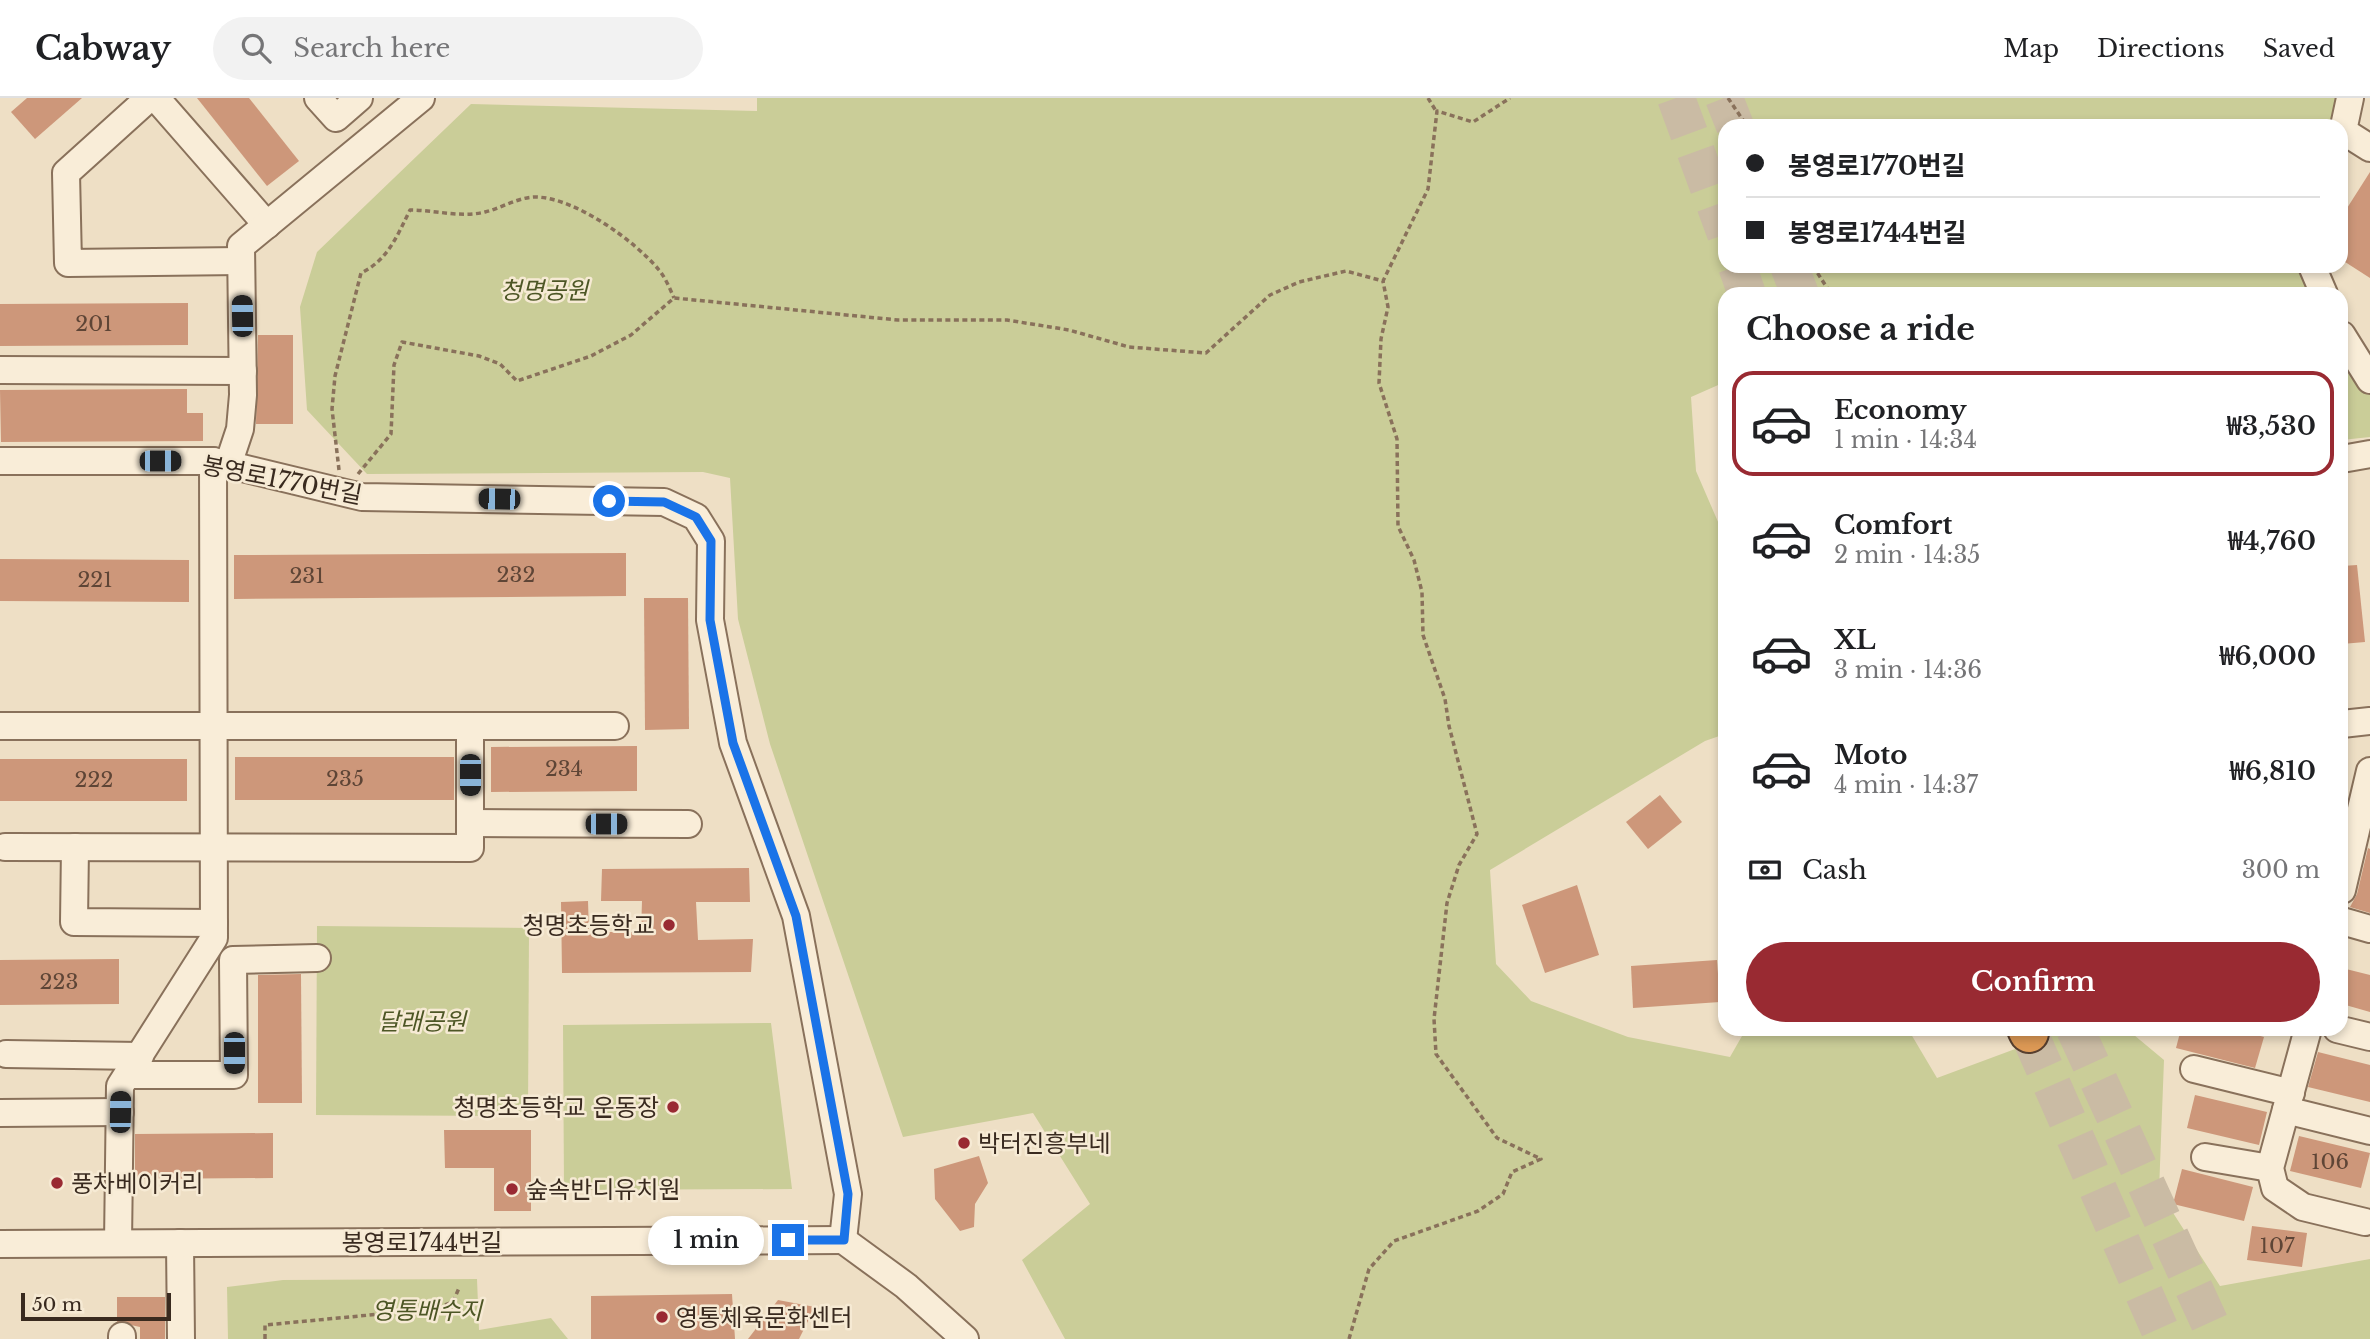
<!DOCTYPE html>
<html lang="en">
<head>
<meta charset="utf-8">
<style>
  :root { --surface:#fff; --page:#f2f2f2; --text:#202124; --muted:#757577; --line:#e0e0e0; --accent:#992a32 }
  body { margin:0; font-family:"Libre Baskerville","Noto Sans KR",serif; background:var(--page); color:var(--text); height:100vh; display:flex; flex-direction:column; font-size:26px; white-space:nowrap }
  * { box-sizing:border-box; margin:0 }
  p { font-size:23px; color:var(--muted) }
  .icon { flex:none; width:38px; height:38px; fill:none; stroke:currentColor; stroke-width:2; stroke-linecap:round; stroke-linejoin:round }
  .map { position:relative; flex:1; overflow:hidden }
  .panel { position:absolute; left:1718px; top:189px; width:630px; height:749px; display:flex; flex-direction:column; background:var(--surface); border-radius:21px; box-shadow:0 4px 10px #0003 }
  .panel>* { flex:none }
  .banner { position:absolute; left:1718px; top:21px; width:630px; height:154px; border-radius:21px; box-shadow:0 4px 10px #0003; display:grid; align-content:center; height:154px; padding:0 28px; background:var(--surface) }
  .scale { position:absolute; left:21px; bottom:18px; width:150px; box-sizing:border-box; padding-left:7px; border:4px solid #392a1f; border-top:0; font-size:19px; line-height:24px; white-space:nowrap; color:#392a1f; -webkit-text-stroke:5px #f6ead4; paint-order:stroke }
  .end { position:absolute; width:32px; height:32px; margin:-16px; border:9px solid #1a73e8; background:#fff; box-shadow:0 0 0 4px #fff }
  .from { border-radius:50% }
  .bubble { position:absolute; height:49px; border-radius:24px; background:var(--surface); box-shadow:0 4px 10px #0003; font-size:23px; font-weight:600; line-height:49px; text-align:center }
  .car { position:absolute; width:21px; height:42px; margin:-21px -10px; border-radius:9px; box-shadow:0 0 5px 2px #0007; background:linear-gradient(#222 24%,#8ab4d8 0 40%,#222 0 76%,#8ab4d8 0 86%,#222 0) }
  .banner b { display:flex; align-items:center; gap:24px; height:66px; font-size:26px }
  .banner b+b { border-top:2px solid var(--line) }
  .banner i { width:18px; height:18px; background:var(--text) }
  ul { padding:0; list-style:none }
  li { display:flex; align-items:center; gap:21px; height:105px; margin:0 14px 10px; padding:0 14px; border:4px solid transparent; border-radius:21px }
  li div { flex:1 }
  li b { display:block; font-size:26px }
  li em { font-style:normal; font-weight:600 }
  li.selected { border-color:var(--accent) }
  li>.icon { width:63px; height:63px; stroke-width:1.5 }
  h2 { padding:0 28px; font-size:32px; line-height:84px }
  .pay { display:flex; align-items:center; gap:18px; height:77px; padding:0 28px; font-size:26px }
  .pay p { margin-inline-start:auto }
  .primary-button { display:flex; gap:14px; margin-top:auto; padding:14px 28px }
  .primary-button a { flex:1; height:80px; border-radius:42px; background:var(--accent); color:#fff; font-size:28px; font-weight:600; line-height:80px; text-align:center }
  header { display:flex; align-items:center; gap:42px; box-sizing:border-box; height:98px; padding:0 35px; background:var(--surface); border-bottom:2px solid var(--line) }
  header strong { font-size:33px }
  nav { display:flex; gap:38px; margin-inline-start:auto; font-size:24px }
  .search { width:490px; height:63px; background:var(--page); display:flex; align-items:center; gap:18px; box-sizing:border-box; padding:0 24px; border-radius:38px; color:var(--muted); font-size:26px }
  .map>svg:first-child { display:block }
  .green { fill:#cacd98 }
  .building { fill:#cd977a }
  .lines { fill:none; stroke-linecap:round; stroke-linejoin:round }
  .highway-tunnel { stroke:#cabba4; stroke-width:38; stroke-dasharray:38 19; stroke-linecap:butt }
  .minor-casing { stroke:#89715b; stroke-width:30 }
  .highway-casing { stroke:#573f2f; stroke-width:42 }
  .path { stroke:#89715b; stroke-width:3.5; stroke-dasharray:5 3.5; stroke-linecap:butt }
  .minor { stroke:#f9edd8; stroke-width:26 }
  .highway { stroke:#d95; stroke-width:38 }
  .route { stroke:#1a73e8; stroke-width:9 }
  .poi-dot { fill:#992a32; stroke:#f6ead4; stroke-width:2.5 }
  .labels { text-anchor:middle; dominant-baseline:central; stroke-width:5; stroke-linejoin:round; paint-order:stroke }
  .number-label { font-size:21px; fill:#5e4536 }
  .park-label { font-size:24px; font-style:italic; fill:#4d5625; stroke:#f6ead4 }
  .street-label { font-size:24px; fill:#392a1f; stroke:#f6ead4 }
  .poi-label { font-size:24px; fill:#392a1f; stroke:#f6ead4; text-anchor:start }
</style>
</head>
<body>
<header>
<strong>Cabway</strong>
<div class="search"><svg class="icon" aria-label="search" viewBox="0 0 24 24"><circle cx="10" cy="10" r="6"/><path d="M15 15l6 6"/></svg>Search here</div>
<nav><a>Map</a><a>Directions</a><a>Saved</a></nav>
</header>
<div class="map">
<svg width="2370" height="1241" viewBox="0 0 2370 1241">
  <rect width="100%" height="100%" fill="#eedfc5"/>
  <g class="green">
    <path d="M757 0H2350L2342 28H1726V168H2312L2324 196H1726L1725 284 1691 299 1696 373 1725 440V636L1705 643 1490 772 1496 866 1531 903 1628 939 1730 959 1746 931H1908L1937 980 2069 931H2112L2134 937 2164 962 2159 1093 2220 1188 2370 1161V1241H1065L1022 1162 1090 1106 1033 1015 903 1039 770 646 738 521 730 380 703 374 367 376 307 312 300 209 317 154 471 6 757 13Z"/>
    <path d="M2342 237 2370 282V339L2342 342Z"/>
    <path d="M317 828 529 830 528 1018 316 1017Z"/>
    <path d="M771 925 792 1091 564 1092 563 927Z"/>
    <path d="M477 1181 479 1232 551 1220 568 1241H228L227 1189 283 1182Z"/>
  </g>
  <g class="building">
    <path d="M27 0H82L35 41 11 14Z"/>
    <path d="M197 0H249L299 63 267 88Z"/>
    <path d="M2370 74V180L2342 162V118Z"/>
    <path d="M188 205V247L0 248V206Z"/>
    <path d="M258 237H293V326H256Z"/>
    <path d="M187 291V315H203V343L1 344 0 292Z"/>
    <path d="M626 455V498L234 501V457Z"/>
    <path d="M0 461 189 462V504L0 503Z"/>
    <path d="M2357 467 2365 544 2342 546V468Z"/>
    <path d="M644 500H688L689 631 645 632Z"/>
    <path d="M637 648V693L491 694V649Z"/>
    <rect x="235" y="659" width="219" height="43"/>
    <rect x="0" y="661" width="187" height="42"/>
    <path d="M1660 697 1682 724 1648 751 1626 724Z"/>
    <path d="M2368 750 2370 751V815L2350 809 2357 796Z"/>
    <path d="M749 770 750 804H696L698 842 753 841 751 874 562 875 561 804 588 803 589 834H641L642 803H601L602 771Z"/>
    <path d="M1577 787 1599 857 1545 875 1522 807Z"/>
    <path d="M119 861V906L0 907V862Z"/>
    <path d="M1717 862 1720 904 1633 910 1631 868Z"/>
    <path d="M2342 870 2370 877V914L2342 906Z"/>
    <path d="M301 876 302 1005H258V877Z"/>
    <path d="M2181 931H2236L2264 939 2255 970 2176 950Z"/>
    <path d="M2318 954 2370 967V1004L2308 989Z"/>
    <path d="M2195 997 2267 1014 2259 1047 2187 1030Z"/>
    <path d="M444 1032H531V1113H494V1070H445Z"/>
    <path d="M273 1035V1080L135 1081V1036Z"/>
    <path d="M2299 1038 2370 1055 2361 1090 2290 1073Z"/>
    <path d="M979 1058 988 1085 975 1106 974 1129 960 1133 935 1101 934 1071Z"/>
    <path d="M2182 1071 2253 1089 2244 1123 2173 1106Z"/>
    <path d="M2252 1128 2307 1135 2302 1169 2247 1162Z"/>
    <path d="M732 1196 735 1241H591V1198Z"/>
    <path d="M117 1199H165V1241H140V1229L117 1224Z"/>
    <path d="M778 1202 815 1209 799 1241H748Z"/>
  </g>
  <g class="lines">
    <g class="highway-tunnel">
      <path d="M1676 0 1726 136"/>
      <path d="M1724 0 1735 28"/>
      <path d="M1737 168 1747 196"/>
      <path d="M1789 168 1800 196"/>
      <path d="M2075 931 2217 1241"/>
      <path d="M2029 935 2164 1241"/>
    </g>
    <g class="minor-casing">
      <g id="minor">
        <path d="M149 0 66 75 68 165 241 163"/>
        <path d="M156 0 267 127"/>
        <path d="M318 0 336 20 359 0"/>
        <path d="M2350 0 2343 33 2370 50"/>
        <path d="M2312 168 2324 196"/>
        <path d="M2342 237 2370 282"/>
        <path d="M0 272 243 273"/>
        <path d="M2342 361 2370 356"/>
        <path d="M0 363H213L362 399 664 404 696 419 711 443 710 522 733 645 796 818 848 1096 843 1142"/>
        <path d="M228 367 240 331 243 297 241 148 421 0"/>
        <path d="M2342 626 2370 623"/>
        <path d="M1 628H615"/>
        <path d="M470 725 688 726"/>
        <path d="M5 749 470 750V629"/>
        <path d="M75 749 74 824 214 825"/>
        <path d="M2342 792 2370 673"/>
        <path d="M2342 823 2370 831"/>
        <path d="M2308 931 2270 1070 2275 1090 2303 1109 2365 1124"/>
        <path d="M2337 931 2370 939"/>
        <path d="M6 956 140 958"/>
        <path d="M2194 971 2291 995"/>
        <path d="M128 977H234L233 862 317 860"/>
        <path d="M2286 1012 2370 1033"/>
        <path d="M0 1015 120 1014"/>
        <path d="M2205 1059 2270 1070"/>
        <path d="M843 1142 906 1188 965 1241"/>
        <path d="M118 1145 120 988 214 840 213 363"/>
        <path d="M180 1145 181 1241"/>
        <path d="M0 1146 843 1142"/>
        <path d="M122 1238V1241"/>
      </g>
    </g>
    <g class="highway-casing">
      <path id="highway" d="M2027 931 2029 935"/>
    </g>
    <g class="path">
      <path d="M1428 0 1436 13"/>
      <path d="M1728 0 1747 28"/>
      <path d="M1813 168 1831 196"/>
      <path d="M339 372 332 311 335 278 361 175C388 162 397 138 410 112 435 112 461 120 485 114 502 110 518 99 536 99 576 100 635 143 659 172 665 179 670 191 674 200"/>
      <path d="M358 376 391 336 394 267 402 244 479 258 500 266 517 283 591 258 631 237 674 200 898 222H1007L1069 232 1129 249 1206 255 1270 197 1299 184 1346 173 1383 183 1428 91 1437 13 1473 24 1510 0"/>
      <path d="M265 1241V1227L433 1211 453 1204 459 1190"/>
      <path d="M1349 1241 1369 1171 1394 1143 1478 1113 1503 1096 1512 1074 1541 1061 1497 1040 1436 956 1434 921 1447 805 1459 767 1477 736 1449 628 1445 601 1423 537 1422 494 1414 462 1398 428 1397 341 1379 285 1381 241 1388 209 1383 183"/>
    </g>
    <use href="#minor" class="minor"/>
    <use href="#highway" class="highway"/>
  </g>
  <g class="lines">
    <path class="route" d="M609 403 664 404 696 419 711 443 710 522 733 645 796 818 848 1096 844 1142H788"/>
  </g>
  <g class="poi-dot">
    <circle cx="669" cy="827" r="7"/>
    <circle cx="673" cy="1009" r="7"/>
    <circle cx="964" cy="1045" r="7"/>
    <circle cx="57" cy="1085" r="7"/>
    <circle cx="512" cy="1091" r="7"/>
    <circle cx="662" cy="1219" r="7"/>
  </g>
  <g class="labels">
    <g class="number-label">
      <text x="94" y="226">201</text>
      <text x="516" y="477">232</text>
      <text x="307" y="478">231</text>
      <text x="95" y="482">221</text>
      <text x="564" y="671">234</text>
      <text x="345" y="681">235</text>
      <text x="94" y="682">222</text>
      <text x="59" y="884">223</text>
      <text x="2330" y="1064">106</text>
      <text x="2277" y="1148">107</text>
    </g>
    <g class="park-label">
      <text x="544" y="192">청명공원</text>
      <text x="422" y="923">달래공원</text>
      <text x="427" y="1212">영통배수지</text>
    </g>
    <g class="street-label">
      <text transform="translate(282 382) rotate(11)">봉영로1770번길</text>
      <text x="422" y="1144">봉영로1744번길</text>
    </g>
    <g class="poi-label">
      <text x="655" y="827" text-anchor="end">청명초등학교</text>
      <text x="659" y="1009" text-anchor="end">청명초등학교 운동장</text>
      <text x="978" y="1045">박터진흥부네</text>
      <text x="71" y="1085">풍차베이커리</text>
      <text x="526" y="1091">숲속반디유치원</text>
      <text x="676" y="1219">영통체육문화센터</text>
    </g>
  </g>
</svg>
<div class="scale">50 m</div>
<i class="end from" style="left:609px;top:403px"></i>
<i class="end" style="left:788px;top:1142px"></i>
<div class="bubble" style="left:648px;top:1118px;width:116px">1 min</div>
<i class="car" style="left:242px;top:218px;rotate:359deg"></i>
<i class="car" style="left:160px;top:363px;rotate:90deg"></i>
<i class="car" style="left:499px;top:401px;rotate:271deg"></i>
<i class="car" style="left:470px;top:677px;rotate:180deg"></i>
<i class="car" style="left:606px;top:726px;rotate:90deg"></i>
<i class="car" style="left:234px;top:955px;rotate:180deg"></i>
<i class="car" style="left:120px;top:1014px;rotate:1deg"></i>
<div class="banner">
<b><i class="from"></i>봉영로1770번길</b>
<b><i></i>봉영로1744번길</b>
</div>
<section class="panel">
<h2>Choose a ride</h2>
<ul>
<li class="selected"><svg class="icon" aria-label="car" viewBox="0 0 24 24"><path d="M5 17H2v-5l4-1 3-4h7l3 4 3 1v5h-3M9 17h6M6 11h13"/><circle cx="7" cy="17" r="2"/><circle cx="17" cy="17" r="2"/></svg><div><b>Economy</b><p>1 min · 14:34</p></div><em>₩3,530</em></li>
<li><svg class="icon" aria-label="car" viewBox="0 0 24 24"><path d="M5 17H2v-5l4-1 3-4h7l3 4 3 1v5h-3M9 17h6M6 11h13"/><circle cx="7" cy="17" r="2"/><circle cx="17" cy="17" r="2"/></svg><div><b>Comfort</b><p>2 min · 14:35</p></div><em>₩4,760</em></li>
<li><svg class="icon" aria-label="car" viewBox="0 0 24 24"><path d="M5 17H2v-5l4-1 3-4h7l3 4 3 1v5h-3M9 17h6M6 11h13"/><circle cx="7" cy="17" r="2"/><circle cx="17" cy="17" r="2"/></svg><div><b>XL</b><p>3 min · 14:36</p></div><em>₩6,000</em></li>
<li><svg class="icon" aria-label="car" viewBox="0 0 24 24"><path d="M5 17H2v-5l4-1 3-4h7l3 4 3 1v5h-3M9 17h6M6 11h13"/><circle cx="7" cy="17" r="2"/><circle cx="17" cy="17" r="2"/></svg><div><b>Moto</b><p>4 min · 14:37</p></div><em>₩6,810</em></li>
</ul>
<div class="pay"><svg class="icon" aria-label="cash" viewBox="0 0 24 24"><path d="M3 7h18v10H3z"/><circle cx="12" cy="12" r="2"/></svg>Cash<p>300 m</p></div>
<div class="primary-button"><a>Confirm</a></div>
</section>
</div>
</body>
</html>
